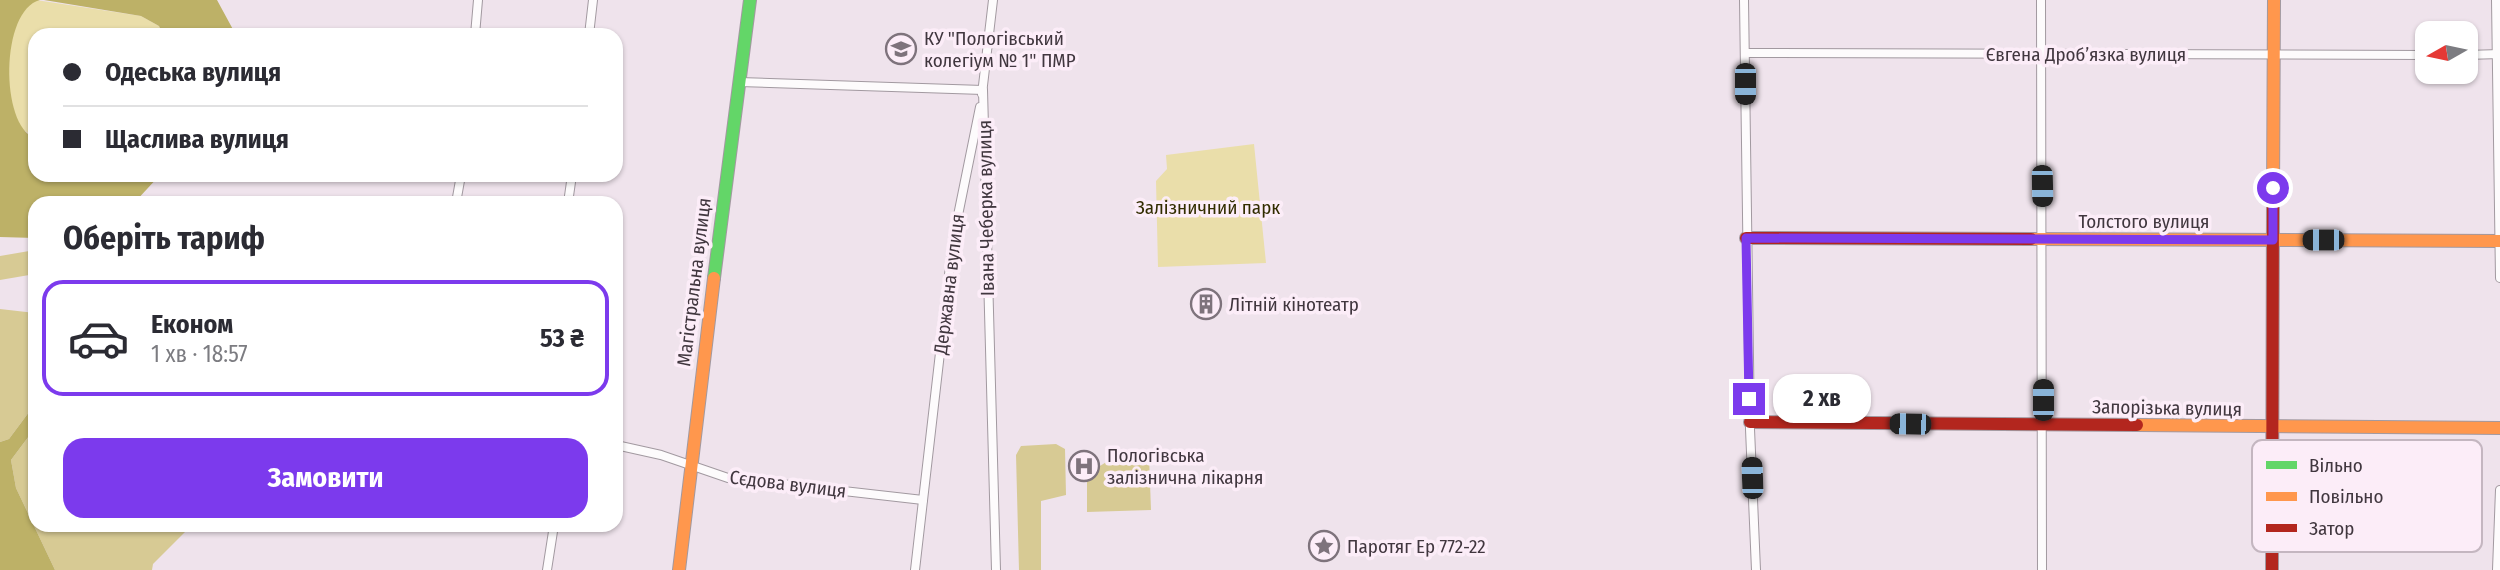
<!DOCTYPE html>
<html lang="uk">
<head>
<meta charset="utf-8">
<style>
  :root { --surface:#fff; --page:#f7f7f7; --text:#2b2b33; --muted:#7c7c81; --line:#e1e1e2; --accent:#7c3aed }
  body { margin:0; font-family:"Fira Sans Condensed",sans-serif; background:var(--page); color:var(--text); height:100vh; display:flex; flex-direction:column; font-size:26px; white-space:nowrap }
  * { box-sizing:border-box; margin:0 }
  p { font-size:23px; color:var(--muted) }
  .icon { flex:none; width:38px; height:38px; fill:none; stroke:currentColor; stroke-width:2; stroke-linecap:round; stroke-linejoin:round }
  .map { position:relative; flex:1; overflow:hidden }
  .details { position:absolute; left:28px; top:196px; width:595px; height:336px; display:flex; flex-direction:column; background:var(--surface); border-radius:21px; box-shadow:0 2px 5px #0004 }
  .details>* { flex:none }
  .top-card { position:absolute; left:28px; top:28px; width:595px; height:154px; border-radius:21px; box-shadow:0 2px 5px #0004; display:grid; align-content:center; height:154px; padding:0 35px; background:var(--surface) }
  .needle { width:46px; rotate:261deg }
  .buttons { position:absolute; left:2415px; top:21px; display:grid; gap:14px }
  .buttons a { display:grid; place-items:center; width:63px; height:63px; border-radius:14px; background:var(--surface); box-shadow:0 2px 5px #0004; font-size:35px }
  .end { position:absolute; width:32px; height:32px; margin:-16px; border:9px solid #7c3aed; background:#fff; box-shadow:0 0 0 4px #fff }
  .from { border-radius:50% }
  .bubble { position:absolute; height:49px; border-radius:21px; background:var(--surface); box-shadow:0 2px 5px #0004; font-size:23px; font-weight:700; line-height:49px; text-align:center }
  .car { position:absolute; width:21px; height:42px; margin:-21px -10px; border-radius:9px; box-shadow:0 0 5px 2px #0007; background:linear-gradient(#222 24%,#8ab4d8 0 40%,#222 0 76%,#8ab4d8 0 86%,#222 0) }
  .top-card b { display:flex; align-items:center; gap:24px; height:66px; font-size:26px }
  .top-card b+b { border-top:2px solid var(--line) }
  .top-card i { width:18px; height:18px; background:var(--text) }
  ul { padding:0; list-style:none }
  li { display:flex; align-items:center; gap:21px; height:116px; margin:0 14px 10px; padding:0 21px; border:4px solid transparent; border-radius:21px }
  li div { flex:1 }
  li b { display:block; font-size:26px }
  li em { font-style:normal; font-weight:700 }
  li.active { border-color:var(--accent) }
  li>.icon { width:63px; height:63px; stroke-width:1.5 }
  h2 { padding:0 35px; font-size:32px; line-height:84px }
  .primary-button { display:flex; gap:14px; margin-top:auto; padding:14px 35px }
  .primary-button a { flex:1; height:80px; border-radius:21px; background:var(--accent); color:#fff; font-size:28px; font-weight:700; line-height:80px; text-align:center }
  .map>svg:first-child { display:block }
  .green { fill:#eadeaa }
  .forest { fill:#d7ca94 }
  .water { fill:#bdb167 }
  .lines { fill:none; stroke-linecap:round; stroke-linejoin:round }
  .street-casing { stroke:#a299a0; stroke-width:10 }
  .fast-casing { stroke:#a299a0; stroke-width:14 }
  .slow-casing { stroke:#a299a0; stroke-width:14 }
  .jam-casing { stroke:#a299a0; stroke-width:14 }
  .street { stroke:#fdfbfc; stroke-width:8 }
  .fast { stroke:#63d668; stroke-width:12 }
  .slow { stroke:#ff974d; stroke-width:12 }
  .jam { stroke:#b3261e; stroke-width:12 }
  .route { stroke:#7c3aed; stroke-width:9 }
  .labels { text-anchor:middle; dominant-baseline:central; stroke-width:7; stroke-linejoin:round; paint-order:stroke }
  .poi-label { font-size:19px; fill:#41373f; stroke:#fcedf8; text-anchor:start }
  .street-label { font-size:19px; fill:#41373f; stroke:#fcedf8 }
  .park-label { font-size:19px; fill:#322d00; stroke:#fcedf8 }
  .key { fill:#fcedf8; stroke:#c4b6c0; stroke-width:2 }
  .key-label { font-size:19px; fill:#41373f }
</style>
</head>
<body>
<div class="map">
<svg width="2500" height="570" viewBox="0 0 2500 570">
  <rect width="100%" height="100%" fill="#efe3ec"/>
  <g class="green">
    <path d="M36 0 141 16 159 26 163 35H35V138L18 126C4 92 0 19 36 0Z"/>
    <path d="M1254 144 1266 263 1158 267 1156 181 1167 169 1166 155Z"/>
  </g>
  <g class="forest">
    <path d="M35 250V274L0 280V256Z"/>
    <path d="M0 309 35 313V404L9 439 0 442Z"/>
    <path d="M35 428V525H192L153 564 152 570H55L16 488 11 460Z"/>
    <path d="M1056 444 1065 449 1066 495 1041 501V570H1019L1016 455 1021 446Z"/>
    <path d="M1149 456 1151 510 1087 512V474L1116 456Z"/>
  </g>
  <g class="water">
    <path d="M0 0H40C0 10 0 126 35 138V175H160L134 203H35V238L0 237Z"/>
    <path d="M44 0H217L236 35H163L159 26 141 16Z"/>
    <path d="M35 404V428L11 460 16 488 55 570H0V442L9 439Z"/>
  </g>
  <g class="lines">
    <g class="street-casing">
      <g id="street">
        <path d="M1744 0 1750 429 1756 570"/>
        <path d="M2041 0 2042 570"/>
        <path d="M2496 0 2500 278"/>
        <path d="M475 35 478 0"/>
        <path d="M589 35 593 0"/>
        <path d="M1745 53 2427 55"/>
        <path d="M2466 55 2500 54"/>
        <path d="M739 82 983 90 996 570"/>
        <path d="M982 94 993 0"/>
        <path d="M456 203 461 175"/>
        <path d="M568 203 572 175"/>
        <path d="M616 445 661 455 728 478 923 500"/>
        <path d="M547 570 554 525"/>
        <path d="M915 570 953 240 980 107"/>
        <path d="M2497 570 2500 490"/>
      </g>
    </g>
    <g class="fast-casing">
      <path id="fast" d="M714 278 750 0"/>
    </g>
    <g class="slow-casing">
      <g id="slow">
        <path d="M2273 194 2274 0"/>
        <path d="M2031 239 2500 241"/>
        <path d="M2137 425 2500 428"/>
        <path d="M679 570 714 278"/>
      </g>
    </g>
    <g class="jam-casing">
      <g id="jam">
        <path d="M1746 238 2031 239"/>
        <path d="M1750 422 2137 425"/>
        <path d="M2272 570 2273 194"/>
      </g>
    </g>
    <use href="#street" class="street"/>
    <use href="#fast" class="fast"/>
    <use href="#slow" class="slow"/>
    <use href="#jam" class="jam"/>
  </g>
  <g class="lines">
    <path class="route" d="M1749 399 1746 238 2273 240V188"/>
  </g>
  <defs>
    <g id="school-ring" transform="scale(1.575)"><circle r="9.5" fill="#fcedf8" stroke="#7e737c" stroke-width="1.5"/><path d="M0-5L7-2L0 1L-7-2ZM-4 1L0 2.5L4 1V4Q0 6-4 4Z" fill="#7e737c"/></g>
    <g id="building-ring" transform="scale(1.575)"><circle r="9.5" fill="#fcedf8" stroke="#7e737c" stroke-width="1.5"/><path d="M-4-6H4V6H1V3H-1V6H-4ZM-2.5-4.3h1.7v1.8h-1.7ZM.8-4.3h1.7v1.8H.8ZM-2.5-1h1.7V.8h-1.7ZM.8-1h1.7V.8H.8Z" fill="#7e737c"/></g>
    <g id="hospital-ring" transform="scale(1.575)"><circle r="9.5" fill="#fcedf8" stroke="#7e737c" stroke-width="1.5"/><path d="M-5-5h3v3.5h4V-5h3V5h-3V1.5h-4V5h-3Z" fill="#7e737c"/></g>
    <g id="sight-ring" transform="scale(1.575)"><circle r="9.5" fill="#fcedf8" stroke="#7e737c" stroke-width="1.5"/><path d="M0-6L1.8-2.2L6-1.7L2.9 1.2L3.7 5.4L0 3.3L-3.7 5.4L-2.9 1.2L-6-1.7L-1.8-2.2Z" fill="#7e737c"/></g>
  </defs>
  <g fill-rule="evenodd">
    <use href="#school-ring" x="901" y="49"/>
    <use href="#building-ring" x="1206" y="304"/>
    <use href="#hospital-ring" x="1084" y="466"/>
    <use href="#sight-ring" x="1324" y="546"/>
  </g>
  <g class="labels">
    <g class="poi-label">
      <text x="924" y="38">КУ "Пологівський<tspan x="924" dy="22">колегіум № 1" ПМР</tspan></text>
      <text x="1229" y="304">Літній кінотеатр</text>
      <text x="1107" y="455">Пологівська<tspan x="1107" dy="22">залізнична лікарня</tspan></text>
      <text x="1347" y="546">Паротяг Ер 772-22</text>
    </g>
    <g class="street-label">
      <text x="2086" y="54">Євгена Дроб’язка вулиця</text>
      <text transform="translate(986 208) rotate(-91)">Івана Чеберка вулиця</text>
      <text x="2144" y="221">Толстого вулиця</text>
      <text transform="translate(694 282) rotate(-83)">Магістральна вулиця</text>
      <text transform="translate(949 284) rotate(-83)">Державна вулиця</text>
      <text transform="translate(2167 408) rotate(1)">Запорізька вулиця</text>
      <text transform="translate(788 484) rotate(7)">Сєдова вулиця</text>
    </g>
    <g class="park-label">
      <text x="1208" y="207">Залізничний парк</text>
    </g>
  </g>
  <rect x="2252" y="440" width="230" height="112" rx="10" class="key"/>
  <rect x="2266" y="461" width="31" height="8" fill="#63d668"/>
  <rect x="2266" y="492" width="31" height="9" fill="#ff974d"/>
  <rect x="2266" y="524" width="31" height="8" fill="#b3261e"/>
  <g class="key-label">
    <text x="2309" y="472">Вільно</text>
    <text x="2309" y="503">Повільно</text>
    <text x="2309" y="535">Затор</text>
  </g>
</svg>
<div class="buttons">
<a><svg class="needle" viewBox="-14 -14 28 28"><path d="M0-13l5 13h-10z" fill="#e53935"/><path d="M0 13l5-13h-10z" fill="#7c7c81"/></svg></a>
</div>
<i class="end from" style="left:2273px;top:188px"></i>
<i class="end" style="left:1749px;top:399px"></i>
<div class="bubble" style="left:1773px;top:374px;width:98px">2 хв</div>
<i class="car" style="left:1745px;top:84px;rotate:180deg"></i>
<i class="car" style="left:2042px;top:186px;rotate:179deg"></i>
<i class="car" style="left:2323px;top:240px;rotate:270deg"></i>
<i class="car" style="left:2043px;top:400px;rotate:0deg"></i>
<i class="car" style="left:1910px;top:424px;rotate:271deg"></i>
<i class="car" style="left:1752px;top:478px;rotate:358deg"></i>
<div class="top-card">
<b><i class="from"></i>Одеська вулиця</b>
<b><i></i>Щаслива вулиця</b>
</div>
<section class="details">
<h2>Оберіть тариф</h2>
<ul>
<li class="active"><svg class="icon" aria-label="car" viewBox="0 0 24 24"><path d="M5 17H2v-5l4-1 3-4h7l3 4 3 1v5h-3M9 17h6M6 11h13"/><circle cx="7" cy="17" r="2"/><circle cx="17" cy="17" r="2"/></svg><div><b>Економ</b><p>1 хв · 18:57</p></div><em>53 ₴</em></li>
</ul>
<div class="primary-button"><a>Замовити</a></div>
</section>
</div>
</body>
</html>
